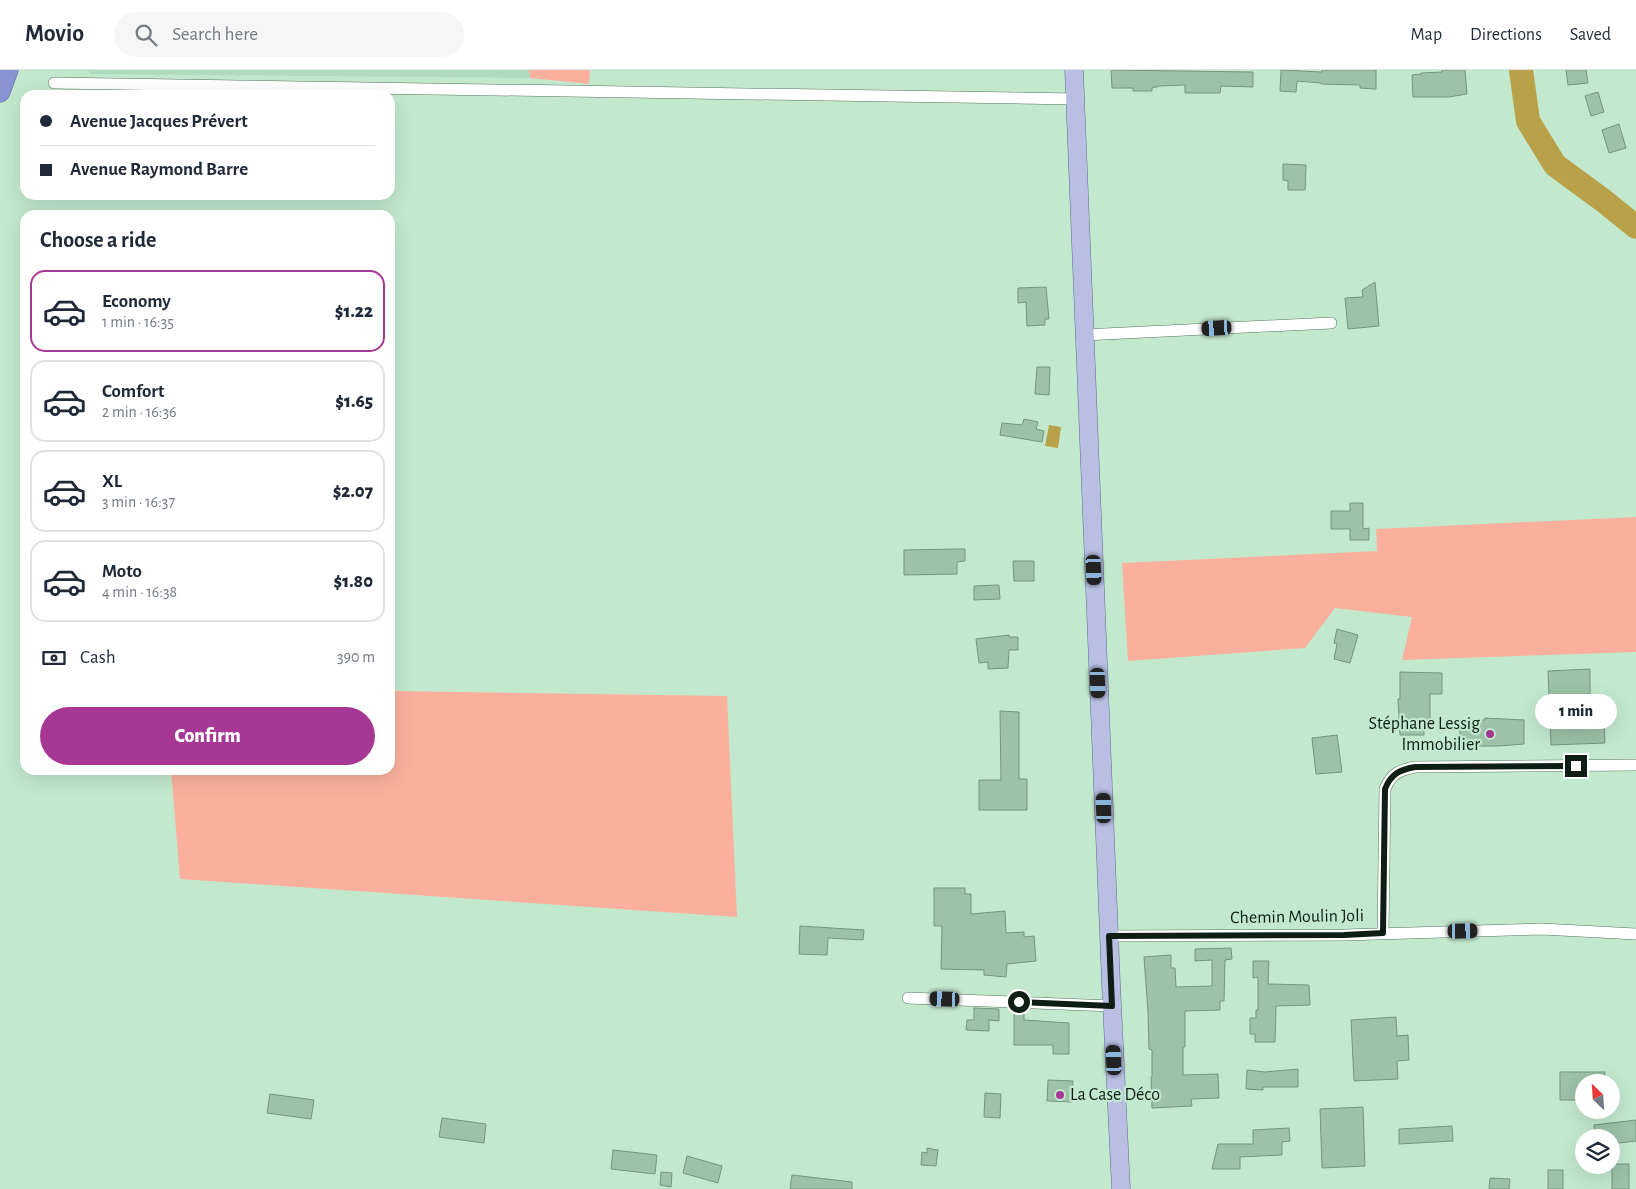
<!DOCTYPE html>
<html lang="en">
<head>
<meta charset="utf-8">
<style>
  :root { --surface:#fff; --page:#f6f6f7; --text:#1f2937; --muted:#747a83; --line:#e0e1e3; --accent:#a63795 }
  body { margin:0; font-family:"Alegreya Sans",sans-serif; background:var(--page); color:var(--text); height:100vh; display:flex; flex-direction:column; font-size:19px; white-space:nowrap }
  * { box-sizing:border-box; margin:0 }
  p { font-size:16px; color:var(--muted) }
  .icon { flex:none; width:28px; height:28px; fill:none; stroke:currentColor; stroke-width:2; stroke-linecap:round; stroke-linejoin:round }
  .map { position:relative; flex:1; overflow:hidden }
  .sheet { position:absolute; left:20px; top:140px; width:375px; height:565px; display:flex; flex-direction:column; background:var(--surface); border-radius:15px; box-shadow:0 5px 20px #0002 }
  .sheet>* { flex:none }
  .banner { position:absolute; left:20px; top:20px; width:375px; height:110px; border-radius:15px; box-shadow:0 5px 20px #0002; display:grid; align-content:center; height:110px; padding:0 20px; background:var(--surface) }
  .needle { width:32px; rotate:335deg }
  .fabs { position:absolute; left:1575px; top:1004px; display:grid; gap:10px }
  .fabs a { display:grid; place-items:center; width:45px; height:45px; border-radius:50%; background:var(--surface); box-shadow:0 5px 20px #0002; font-size:25px }
  .end { position:absolute; width:22px; height:22px; margin:-11px; border:6px solid #0f1e14; background:#fff; box-shadow:0 0 0 2px #fff }
  .from { border-radius:50% }
  .bubble { position:absolute; height:35px; border-radius:18px; background:var(--surface); box-shadow:0 5px 20px #0002; font-size:16px; font-weight:800; line-height:35px; text-align:center }
  .car { position:absolute; width:15px; height:30px; margin:-15px -8px; border-radius:6px; box-shadow:0 0 4px 1px #0007; background:linear-gradient(#222 24%,#8ab4d8 0 40%,#222 0 76%,#8ab4d8 0 86%,#222 0) }
  .banner b { display:flex; align-items:center; gap:18px; height:48px; font-size:19px }
  .banner b+b { border-top:1px solid var(--line) }
  .banner i { width:12px; height:12px; background:var(--text) }
  ul { padding:0; list-style:none }
  li { display:flex; align-items:center; gap:15px; height:82px; margin:0 10px 8px; padding:0 10px; border:2px solid var(--line); border-radius:15px }
  li div { flex:1 }
  li b { display:block; font-size:19px }
  li em { font-style:normal; font-weight:800 }
  li.active { border-color:var(--accent) }
  li>.icon { width:45px; height:45px; stroke-width:1.5 }
  h2 { padding:0 20px; font-size:22px; line-height:60px }
  .pay { display:flex; align-items:center; gap:12px; height:55px; padding:0 20px; font-size:19px }
  .pay p { margin-inline-start:auto }
  .action { display:flex; gap:10px; margin-top:auto; padding:10px 20px }
  .action a { flex:1; height:58px; border-radius:30px; background:var(--accent); color:#fff; font-size:20px; font-weight:800; line-height:58px; text-align:center }
  header { display:flex; align-items:center; gap:30px; box-sizing:border-box; height:70px; padding:0 25px; background:var(--surface); border-bottom:1px solid var(--line) }
  header strong { font-size:24px }
  nav { display:flex; gap:28px; margin-inline-start:auto; font-size:18px }
  .search { width:350px; height:45px; background:var(--page); display:flex; align-items:center; gap:12px; box-sizing:border-box; padding:0 18px; border-radius:28px; color:var(--muted); font-size:19px }
  .map>svg:first-child { display:block }
  .built { fill:#afdbbc }
  .green { fill:#fbb09d }
  .water { fill:#b9a149 }
  .lines { fill:none; stroke-linecap:round; stroke-linejoin:round }
  .river { stroke:#b9a149; stroke-width:24 }
  .building { fill:#9dc2a8; stroke:#72967d }
  .street-casing { stroke:#53765e; stroke-width:12 }
  .primary-casing { stroke:#5e6b8f; stroke-width:19 }
  .highway-casing { stroke:#5e6b8f; stroke-width:21 }
  .street { stroke:#fff; stroke-width:11 }
  .primary { stroke:#b8bfe3; stroke-width:18 }
  .highway { stroke:#8894d1; stroke-width:20 }
  .route { stroke:#0f1e14; stroke-width:6 }
  .poi-dot { fill:#a63795; stroke:#c2e9ce; stroke-width:2 }
  .labels { text-anchor:middle; dominant-baseline:central; stroke-width:4.5; stroke-linejoin:round; paint-order:stroke }
  .poi-label { font-size:18px; fill:#0f1e14; stroke:#c2e9ce; text-anchor:end }
  .street-label { font-size:18px; fill:#0f1e14; stroke:#c2e9ce }
</style>
</head>
<body>
<header>
<strong>Movio</strong>
<div class="search"><svg class="icon" aria-label="search" viewBox="0 0 24 24"><circle cx="10" cy="10" r="6"/><path d="M15 15l6 6"/></svg>Search here</div>
<nav><a>Map</a><a>Directions</a><a>Saved</a></nav>
</header>
<div class="map">
<svg width="1636" height="1119" viewBox="0 0 1636 1119">
  <rect width="100%" height="100%" fill="#c2e9ce"/>
  <path class="built" d="M87 0H529L530 8 91 4Z"/>
  <g class="green">
    <path d="M529 0H590L589 14 530 8Z"/>
    <path d="M1636 447V582L1402 590 1412 547 1335 538 1305 578 1128 591 1122 493 1377 481 1376 459Z"/>
    <path d="M390 621 727 626 737 847 180 809 171 700H390Z"/>
  </g>
  <path class="water" d="M1049 355 1061 357 1058 378 1045 376Z"/>
  <g class="lines">
    <path class="river" d="M1521 0 1528 51 1555 95 1604 131 1636 157"/>
  </g>
  <g class="building">
    <path d="M1111 0 1253 2V17L1221 16 1220 23H1185V15L1160 16 1152 18V21H1133V18H1112Z"/>
    <path d="M1281 0 1322 2V0H1376V19L1360 18V15L1321 14V13L1297 11 1296 22 1280 21Z"/>
    <path d="M1442 0H1465L1467 24 1449 27H1413L1412 5 1421 4V3L1442 2Z"/>
    <path d="M1566 0H1586L1588 13 1568 15Z"/>
    <path d="M1598 22 1604 42 1591 46 1585 26Z"/>
    <path d="M1619 54 1626 78 1609 83 1602 60Z"/>
    <path d="M1283 94 1306 95 1305 120H1288V111L1283 110Z"/>
    <path d="M1375 212 1379 256 1348 259 1345 228 1363 227 1362 220Z"/>
    <path d="M1046 217 1049 249H1045V255L1027 256 1026 232 1018 233V218Z"/>
    <path d="M1037 297H1050L1049 325 1035 324Z"/>
    <path d="M1024 349 1038 352 1036 359 1044 361 1042 372 1000 365 1002 353 1022 355Z"/>
    <path d="M1350 433H1363V459L1369 458V470H1350V459H1331V441H1350Z"/>
    <path d="M956 479H965V491L957 492V504L904 505V480Z"/>
    <path d="M1013 491H1034V511H1014Z"/>
    <path d="M999 515 1000 529 974 530V516Z"/>
    <path d="M1337 559 1358 565 1350 593 1334 589 1337 574 1334 573Z"/>
    <path d="M1009 565V567H1018V580H1009L1008 598 988 599V592L979 593 976 569Z"/>
    <path d="M1590 599V624L1572 625 1573 650 1604 648 1605 673 1551 675 1548 601Z"/>
    <path d="M1400 602 1442 603V624H1430V649L1424 652V665H1400L1398 629H1400Z"/>
    <path d="M1000 641 1019 642V709H1027V740H979V710H1001Z"/>
    <path d="M1485 648 1524 650V674L1499 676H1478V673L1460 674V650H1485Z"/>
    <path d="M1337 665 1342 702 1316 704 1312 668Z"/>
    <path d="M934 818H965V824H971V844L1005 841 1006 863 1024 862V867L1034 866 1036 891 1007 894 1006 907 984 905V900L941 899 942 856H934Z"/>
    <path d="M800 856 864 860 863 870 828 868 827 885 799 884Z"/>
    <path d="M1231 878 1232 889 1225 890 1224 931H1220V940L1185 941V977H1183V1005L1218 1004 1219 1028 1191 1029 1192 1036 1152 1038 1151 1007H1152V980L1149 979 1148 942 1144 887 1171 885V898H1175L1176 917 1212 916V890L1195 891V879Z"/>
    <path d="M1253 891H1269L1268 914 1309 915 1310 935 1276 936 1275 972H1255V964H1250V948H1256V940H1258V907L1253 908Z"/>
    <path d="M974 938 999 939V951L989 950V961L966 960 967 950H974Z"/>
    <path d="M1014 942H1024V950L1069 953V984H1053V975H1014Z"/>
    <path d="M1396 947 1397 966 1408 965 1409 990 1397 991 1398 1009 1354 1011 1351 950Z"/>
    <path d="M1298 999V1017H1263V1020L1246 1019 1247 1000 1265 1002Z"/>
    <path d="M1560 1002H1605L1604 1012H1584V1030H1560Z"/>
    <path d="M1048 1010 1073 1011 1072 1032 1047 1031Z"/>
    <path d="M985 1023 1001 1024 1000 1048 984 1047Z"/>
    <path d="M270 1024 314 1030 311 1049 267 1043Z"/>
    <path d="M1363 1037 1365 1096 1322 1098 1320 1039Z"/>
    <path d="M442 1048 486 1054 484 1073 439 1067Z"/>
    <path d="M1636 1050V1071L1611 1074V1068H1596L1594 1055Z"/>
    <path d="M1452 1056 1453 1071 1399 1074V1059Z"/>
    <path d="M1289 1058 1290 1071 1282 1072V1085L1240 1087V1099H1212L1218 1074H1253V1060Z"/>
    <path d="M927 1078 938 1080 936 1096 921 1095 922 1082 927 1083Z"/>
    <path d="M613 1080 657 1085 655 1104 611 1099Z"/>
    <path d="M687 1086 722 1096 718 1113 683 1103Z"/>
    <rect x="1612" y="1094" width="17" height="25"/>
    <rect x="1548" y="1100" width="15" height="19"/>
    <path d="M661 1102 672 1103 671 1117 660 1115Z"/>
    <path d="M792 1105 852 1112V1119H790Z"/>
    <path d="M1490 1108 1510 1109 1509 1119H1489Z"/>
  </g>
  <g class="lines">
    <g class="street-casing">
      <g id="street">
        <path d="M54 13 1075 29"/>
        <path d="M1084 265 1331 253"/>
        <path d="M1383 863 1385 719C1391 704 1399 700 1415 697L1636 695"/>
        <path d="M1109 866 1344 865 1542 859 1636 864"/>
        <path d="M908 928 1112 936"/>
      </g>
    </g>
    <g class="primary-casing">
      <path id="primary" d="M1074 0 1111 914 1121 1119"/>
    </g>
    <g class="highway-casing">
      <path id="highway" d="M0 22 8 0"/>
    </g>
    <use href="#street" class="street"/>
    <use href="#primary" class="primary"/>
    <use href="#highway" class="highway"/>
  </g>
  <g class="lines">
    <path class="route" d="M1019 932 1112 936 1109 866 1344 865 1383 863 1385 719C1391 704 1399 700 1415 697L1576 696"/>
  </g>
  <g class="poi-dot">
    <circle cx="1490" cy="664" r="5"/>
    <circle cx="1060" cy="1025" r="5"/>
  </g>
  <g class="labels">
    <g class="poi-label">
      <text x="1480" y="654">Stéphane Lessig<tspan x="1480" dy="21">Immobilier</tspan></text>
      <text x="1070" y="1025" text-anchor="start">La Case Déco</text>
    </g>
    <g class="street-label">
      <text transform="translate(1297 847) rotate(-1)">Chemin Moulin Joli</text>
    </g>
  </g>
</svg>
<div class="fabs">
<a><svg class="needle" viewBox="-14 -14 28 28"><path d="M0-13l5 13h-10z" fill="#e53935"/><path d="M0 13l5-13h-10z" fill="#747a83"/></svg></a>
<a><svg class="icon" aria-label="layers" viewBox="0 0 24 24"><path d="M12 4l9 5-9 5-9-5zM3 14l9 5 9-5"/></svg></a>
</div>
<i class="end from" style="left:1019px;top:932px"></i>
<i class="end" style="left:1576px;top:696px"></i>
<div class="bubble" style="left:1535px;top:624px;width:82px">1 min</div>
<i class="car" style="left:1217px;top:258px;rotate:267deg"></i>
<i class="car" style="left:1094px;top:500px;rotate:177deg"></i>
<i class="car" style="left:1098px;top:613px;rotate:178deg"></i>
<i class="car" style="left:1104px;top:738px;rotate:358deg"></i>
<i class="car" style="left:1463px;top:861px;rotate:89deg"></i>
<i class="car" style="left:945px;top:929px;rotate:272deg"></i>
<i class="car" style="left:1114px;top:990px;rotate:357deg"></i>
<div class="banner">
<b><i class="from"></i>Avenue Jacques Prévert</b>
<b><i></i>Avenue Raymond Barre</b>
</div>
<section class="sheet">
<h2>Choose a ride</h2>
<ul>
<li class="active"><svg class="icon" aria-label="car" viewBox="0 0 24 24"><path d="M5 17H2v-5l4-1 3-4h7l3 4 3 1v5h-3M9 17h6M6 11h13"/><circle cx="7" cy="17" r="2"/><circle cx="17" cy="17" r="2"/></svg><div><b>Economy</b><p>1 min · 16:35</p></div><em>$1.22</em></li>
<li><svg class="icon" aria-label="car" viewBox="0 0 24 24"><path d="M5 17H2v-5l4-1 3-4h7l3 4 3 1v5h-3M9 17h6M6 11h13"/><circle cx="7" cy="17" r="2"/><circle cx="17" cy="17" r="2"/></svg><div><b>Comfort</b><p>2 min · 16:36</p></div><em>$1.65</em></li>
<li><svg class="icon" aria-label="car" viewBox="0 0 24 24"><path d="M5 17H2v-5l4-1 3-4h7l3 4 3 1v5h-3M9 17h6M6 11h13"/><circle cx="7" cy="17" r="2"/><circle cx="17" cy="17" r="2"/></svg><div><b>XL</b><p>3 min · 16:37</p></div><em>$2.07</em></li>
<li><svg class="icon" aria-label="car" viewBox="0 0 24 24"><path d="M5 17H2v-5l4-1 3-4h7l3 4 3 1v5h-3M9 17h6M6 11h13"/><circle cx="7" cy="17" r="2"/><circle cx="17" cy="17" r="2"/></svg><div><b>Moto</b><p>4 min · 16:38</p></div><em>$1.80</em></li>
</ul>
<div class="pay"><svg class="icon" aria-label="cash" viewBox="0 0 24 24"><path d="M3 7h18v10H3z"/><circle cx="12" cy="12" r="2"/></svg>Cash<p>390 m</p></div>
<div class="action"><a>Confirm</a></div>
</section>
</div>
</body>
</html>
